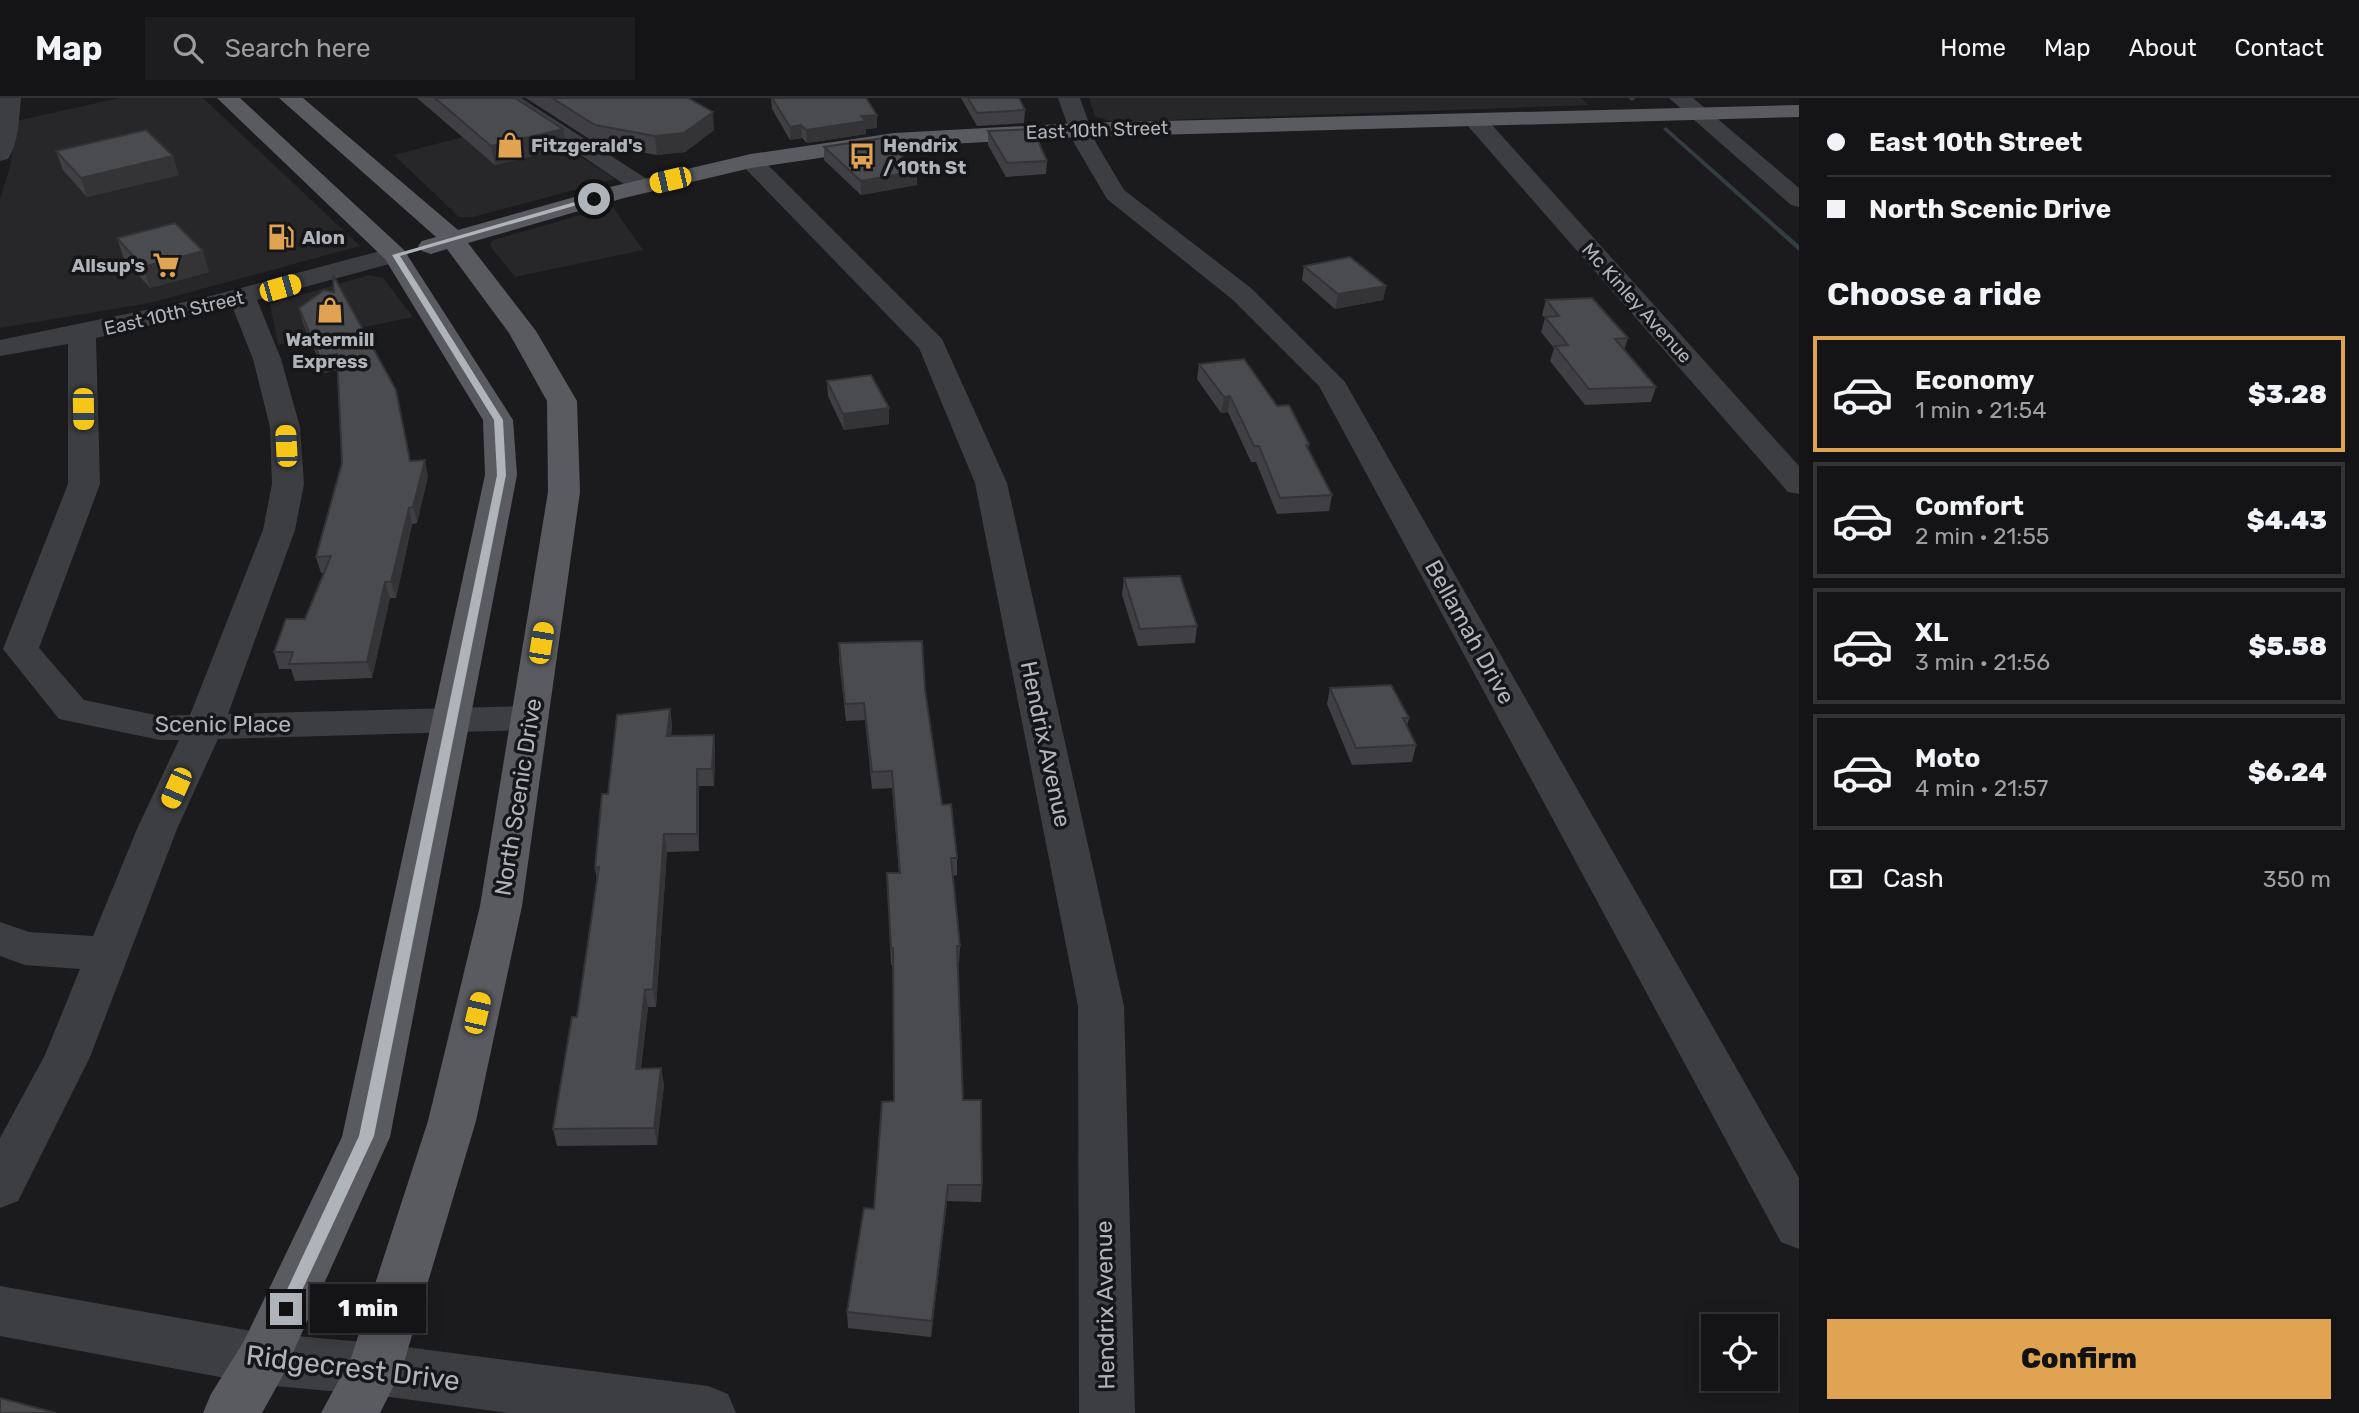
<!DOCTYPE html>
<html lang="en">
<head>
<meta charset="utf-8">
<style>
  :root { --surface:#141416; --page:#1d1d1f; --text:#f1f3f6; --muted:#9d9ea1; --line:#333335; --accent:#dfa351 }
  body { margin:0; font-family:Rubik,sans-serif; background:var(--page); color:var(--text); height:100vh; display:flex; flex-direction:column; font-size:26px; white-space:nowrap }
  * { box-sizing:border-box; margin:0 }
  p { font-size:23px; color:var(--muted) }
  .icon { flex:none; width:38px; height:38px; fill:none; stroke:currentColor; stroke-width:2; stroke-linecap:round; stroke-linejoin:round }
  .map { position:relative; flex:1; overflow:hidden }
  .panel { display:flex; flex-direction:column; background:var(--surface); width:560px }
  .panel>* { flex:none }
  .guide { display:grid; align-content:center; height:154px; padding:0 28px; background:var(--surface) }
  .buttons { position:absolute; left:1701px; top:1216px; display:grid; gap:14px }
  .buttons a { display:grid; place-items:center; width:77px; height:77px; border-radius:0px; background:var(--surface); box-shadow:0 4px 18px #0003,0 0 0 2px var(--line); font-size:35px }
  .end { position:absolute; width:32px; height:32px; margin:-16px; border:9px solid #afb4bb; background:#111; box-shadow:0 0 0 4px #111 }
  .from { border-radius:50% }
  .bubble { position:absolute; height:49px; border-radius:0px; background:var(--surface); box-shadow:0 4px 18px #0003,0 0 0 2px var(--line); font-size:23px; font-weight:800; line-height:49px; text-align:center }
  .car { position:absolute; width:21px; height:42px; margin:-21px -10px; border-radius:9px; box-shadow:0 0 5px 2px #0007; background:linear-gradient(#f5c518 24%,#345 0 40%,#f5c518 0 76%,#345 0 86%,#f5c518 0) }
  .guide b { display:flex; align-items:center; gap:24px; height:66px; font-size:26px }
  .guide b+b { border-top:2px solid var(--line) }
  .guide i { width:18px; height:18px; background:var(--text) }
  ul { padding:0; list-style:none }
  li { display:flex; align-items:center; gap:21px; height:116px; margin:0 14px 10px; padding:0 14px; border:4px solid var(--line); border-radius:0px }
  li div { flex:1 }
  li b { display:block; font-size:26px }
  li em { font-style:normal; font-weight:800 }
  li.active { border-color:var(--accent) }
  li>.icon { width:63px; height:63px; stroke-width:1.5 }
  h2 { padding:0 28px; font-size:32px; line-height:84px }
  .pay { display:flex; align-items:center; gap:18px; height:77px; padding:0 28px; font-size:26px }
  .pay p { margin-inline-start:auto }
  .action { display:flex; gap:14px; margin-top:auto; padding:14px 28px }
  .action a { flex:1; height:80px; border-radius:0px; background:var(--accent); color:#111; font-size:28px; font-weight:800; line-height:80px; text-align:center }
  header { display:flex; align-items:center; gap:42px; box-sizing:border-box; height:98px; padding:0 35px; background:var(--surface); border-bottom:2px solid var(--line) }
  header strong { font-size:33px }
  nav { display:flex; gap:38px; margin-inline-start:auto; font-size:24px }
  .search { width:490px; height:63px; background:var(--page); display:flex; align-items:center; gap:18px; box-sizing:border-box; padding:0 24px; border-radius:0px; color:var(--muted); font-size:26px }
  main { display:flex; flex:1; min-height:0 }
  .map>svg:first-child { display:block }
  .built { fill:#27272a }
  .lines { fill:none; stroke-linecap:round; stroke-linejoin:round }
  .stream { fill:#343d42; fill-rule:evenodd }
  .minor { fill:#3d3e42; fill-rule:evenodd }
  .major { fill:#595b60; fill-rule:evenodd }
  .wall { fill:#404044 }
  .shaded-wall { fill:#343437 }
  .building { fill:#4a4b4f; stroke:#343437; stroke-width:2 }
  .route { fill:#afb4bb }
  .labels { text-anchor:middle; dominant-baseline:central; stroke-width:7; stroke-linejoin:round; paint-order:stroke }
  .far-street-label { font-size:19px; fill:#afb4bb; stroke:#161618 }
  .far-poi-label { font-size:19px; font-weight:bold; fill:#afb4bb; stroke:#161618; text-anchor:start }
  .street-label { font-size:23px; fill:#afb4bb; stroke:#161618 }
  .near-street-label { font-size:28px; fill:#afb4bb; stroke:#161618 }
</style>
</head>
<body>
<header>
<strong>Map</strong>
<div class="search"><svg class="icon" aria-label="search" viewBox="0 0 24 24"><circle cx="10" cy="10" r="6"/><path d="M15 15l6 6"/></svg>Search here</div>
<nav><a>Home</a><a>Map</a><a>About</a><a>Contact</a></nav>
</header>
<main>
<div class="map">
<svg width="1799" height="1315" viewBox="0 0 1799 1315">
  <rect width="100%" height="100%" fill="#1b1b1d"/>
  <g class="built">
    <path d="M119 0H203L360 148 150 205 0 230V101L10 69 16 23Z"/>
    <path d="M1089 0H1581L1588 7 1113 24 1095 18Z"/>
    <path d="M526 23 615 81 473 119H459L394 57Z"/>
    <path d="M612 108 643 152 515 179 490 148 493 142Z"/>
    <path d="M369 177 383 180 413 219 278 247 270 206Z"/>
  </g>
  <g class="lines">
    <g class="stream">
      <path d="M1628 0H1635V1L1632 3Z"/>
      <path d="M1666 29 1799 147V153L1664 32 1663 31Z"/>
    </g>
    <g class="minor">
      <path d="M0 0H21C19 20 19 44 8 61L0 63Z"/>
      <path d="M496 0H521L650 83 654 88 650 93H634Z"/>
      <path d="M1058 0H1080L1096 45 1124 92 1251 190 1345 284 1799 1080V1151L1781 1144 1319 288 1233 202 1107 101 1074 45Z"/>
      <path d="M1669 0H1693L1799 90V109L1791 107Z"/>
      <path d="M1475 15 1483 17 1799 368V396L1788 394 1467 27 1464 22 1467 17Z"/>
      <path d="M751 56 759 58 942 241 1007 385 1124 908 1135 1315H1079L1078 908 975 385 919 250 743 68 740 63 743 58Z"/>
      <path d="M395 149 404 152 408 157 404 162 257 202 281 261 300 329 304 386 295 432 228 616 530 608 543 611 549 620 543 629 530 632 218 641 177 731 90 959 18 1103 0 1110V1040L45 957 80 871 25 867 0 858V824L29 834 93 838 137 731 179 642H160L59 621 3 551 68 386V246L0 258V242L199 201ZM232 208 253 261 270 329 272 386 263 432 190 617 160 618 84 602 39 550 100 386 96 240Z"/>
      <path d="M0 1188 263 1235 375 1245 708 1288 728 1296 736 1315H508L375 1297 263 1287 0 1238Z"/>
    </g>
    <g class="major">
      <path d="M217 0H240L404 152 513 322 517 377 390 1039 282 1279 262 1315H203L211 1296 244 1243 342 1039 485 377 483 322 385 161Z"/>
      <path d="M279 0H303L458 132 610 89 751 56 894 35 1080 25 1799 7V19L1080 39 894 49 751 70 624 100 468 145 536 233 577 303 580 394 522 808 476 1023 402 1271 380 1315H321L351 1260 428 1023 480 808 548 394 547 303 509 235 447 151 431 156 422 153 418 148 422 143 436 139Z"/>
    </g>
  </g>
  <g class="wall">
    <path d="M417 0H515L566 50 495 67Z"/>
    <path d="M526 0H688L714 32 685 54 657 57 597 46Z"/>
    <path d="M771 0H866L877 30 866 31V36L807 45 802 40 790 42 772 11Z"/>
    <path d="M961 0H1019L1025 12 1024 25 977 28Z"/>
    <path d="M988 33 1047 63 1046 76 1006 79 988 47Z"/>
    <path d="M824 49 917 87 861 97 824 62Z"/>
    <path d="M56 53 179 77 87 99 63 72Z"/>
    <path d="M117 140 209 174 150 190 124 161Z"/>
    <path d="M1304 168 1386 188 1383 202 1335 211 1302 182Z"/>
    <path d="M1546 202 1628 240 1624 252 1656 289 1651 304 1585 307 1550 263 1554 250 1541 234 1545 220 1542 217Z"/>
    <path d="M299 210 411 363 428 378 417 425 412 426 396 500H390L372 580 295 583 291 571H279L274 554 305 521 324 475H321L316 459 342 365 337 272 324 275 303 225Z"/>
    <path d="M1199 266 1277 308 1309 346 1308 352 1332 397 1329 413 1277 416 1256 364H1251L1228 314 1221 315 1197 281Z"/>
    <path d="M827 283 889 326 844 332 828 298Z"/>
    <path d="M1124 480 1197 528 1195 545 1138 548 1122 497Z"/>
    <path d="M839 545 925 592 942 707 957 760V777L953 778 960 848 959 865H957L963 1002 982 1087 981 1104 947 1103 931 1239 848 1230 847 1214 874 1111 894 1003 893 867H891L887 775H899L892 690 872 691 865 622 846 623 839 562Z"/>
    <path d="M1330 590 1409 620 1407 628 1416 647 1412 664 1352 667 1327 606Z"/>
    <path d="M670 611 672 628 671 638 714 637 715 654 714 688H699V753L667 754 656 909H648L641 970H661L664 987 657 1047 557 1048 553 1031 577 919 597 782 595 770 608 696Z"/>
  </g>
  <g class="shaded-wall">
    <path d="M713 14 714 32 685 54 657 57 655 38Z"/>
    <path d="M877 17V30L866 31V36L807 45 806 32 861 18Z"/>
    <path d="M801 27 802 40 790 42V29Z"/>
    <path d="M563 31 566 50 495 67 491 48Z"/>
    <path d="M173 58 179 77 87 99 81 80Z"/>
    <path d="M917 73V87L861 97V83Z"/>
    <path d="M203 153 209 174 150 190 143 169Z"/>
    <path d="M1386 188 1383 202 1335 211 1338 196Z"/>
    <path d="M337 256 341 271 324 275 320 260Z"/>
    <path d="M1230 298 1228 314 1221 315 1224 299Z"/>
    <path d="M889 310V326L844 332 843 316Z"/>
    <path d="M425 362 428 378 417 425 413 409Z"/>
    <path d="M409 410 412 426 396 500 391 484Z"/>
    <path d="M385 484 390 500 372 580 367 564Z"/>
    <path d="M670 611 672 628 669 655 667 638Z"/>
    <path d="M714 637 715 654 714 688 712 671Z"/>
    <path d="M697 671 699 688V753L697 736Z"/>
    <path d="M664 736 667 754 656 909 653 891Z"/>
    <path d="M645 892 648 909 639 988 636 971Z"/>
    <path d="M661 970 664 987 657 1047 654 1030Z"/>
    <path d="M948 1087 947 1103 931 1239 932 1223Z"/>
  </g>
  <g class="building">
    <path d="M435 0H515L563 31 491 48Z"/>
    <path d="M552 0H688L713 14 684 35 655 38 595 27Z"/>
    <path d="M772 0H866L877 17 861 18 866 23 806 32 801 27 790 29Z"/>
    <path d="M968 0H1019L1025 12 977 15Z"/>
    <path d="M1033 31 1047 63 1007 65 988 33Z"/>
    <path d="M146 32 173 58 81 80 56 53Z"/>
    <path d="M883 40 917 73 861 83 824 49Z"/>
    <path d="M175 125 203 153 143 169 117 140Z"/>
    <path d="M1350 159 1386 188 1338 196 1304 168Z"/>
    <path d="M333 177 396 292 410 363 425 362 413 409 409 410 391 484H385L367 564 289 566 293 554H274L286 521H305L331 458 316 459 342 365 337 256 320 260 299 210 324 192 334 194Z"/>
    <path d="M1592 200 1628 240 1615 241 1656 289 1589 291 1555 248 1568 247 1545 219 1559 218 1546 202Z"/>
    <path d="M1244 261 1277 308 1289 307 1309 346 1306 347 1332 397 1280 400 1259 348H1254L1230 298 1224 299 1199 266Z"/>
    <path d="M871 277 889 310 843 316 827 283Z"/>
    <path d="M1180 478 1197 528 1140 531 1124 480Z"/>
    <path d="M922 543 925 592 942 707 951 706 957 760H951L960 848H957L963 1002H981L982 1087H948L932 1223 847 1214 864 1110 874 1111 882 1004 894 1003 893 850H891L887 775H900L892 673 872 674 864 605 845 606 839 545Z"/>
    <path d="M1391 587 1409 620H1403L1416 647 1356 650 1330 590Z"/>
    <path d="M670 611 667 638 714 637 712 671H697V736H664L653 891 645 892 636 971 661 970 654 1030 553 1031 572 919H577L599 769 595 770 602 696H608L617 617Z"/>
    <path d="M0 1300 56 1315H0Z"/>
  </g>
  <path class="route" d="M592 99 598 101 400 158 503 322 506 377 374 1038 291 1216 286 1218 280 1216 278 1211 359 1038 497 377 494 322 392 157Z"/>
  <defs>
    <g id="shop-bare" transform="scale(2.1)"><path d="M-5-2.5h2.3a2.7 3.5 0 0 1 5.4 0H5L5.5 6h-11ZM-1.5-2.5h3a1.5 2.3 0 0 0-3 0Z" fill="#dfa351" stroke="#161618" stroke-width="2.5" paint-order="stroke"/></g>
    <g id="bus-bare" transform="scale(2.1)"><path d="M-5-6H5V4H4V6H2V4H-2V6H-4V4H-5ZM-3.5-4V0h7V-4ZM-3.5 1.2v1.5H-2V1.2ZM2 1.2v1.5H3.5V1.2Z" fill="#dfa351" stroke="#161618" stroke-width="2.5" paint-order="stroke"/></g>
    <g id="fuel-bare" transform="scale(2.1)"><path d="M-5.5-6h7V0h2V4h1.3V-2.5L3-4.5l.8-.8L6-3V5H2.5V1h-1V6h-7ZM-4.2-4.7v3.2H.2V-4.7Z" fill="#dfa351" stroke="#161618" stroke-width="2.5" paint-order="stroke"/></g>
    <g id="supermarket-bare" transform="scale(2.1)"><path d="M-6-5.5h2.5l.6 2H6L4.5 2H-2.5L-4.4-4H-6ZM-1.5 3.2a1.3 1.3 0 1 0 .1 0ZM3 3.2a1.3 1.3 0 1 0 .1 0Z" fill="#dfa351" stroke="#161618" stroke-width="2.5" paint-order="stroke"/></g>
  </defs>
  <g fill-rule="evenodd">
    <use href="#shop-bare" x="510" y="47"/>
    <use href="#bus-bare" x="862" y="58"/>
    <use href="#fuel-bare" x="281" y="139"/>
    <use href="#supermarket-bare" x="166" y="167"/>
    <use href="#shop-bare" x="330" y="212"/>
  </g>
  <g class="labels">
    <g class="far-street-label">
      <text transform="translate(1097 32) rotate(-2)">East 10th Street</text>
      <text transform="translate(1637 205) rotate(48)">Mc Kinley Avenue</text>
      <text transform="translate(174 215) rotate(-13)">East 10th Street</text>
    </g>
    <g class="far-poi-label">
      <text x="531" y="47">Fitzgerald's</text>
      <text x="883" y="47">Hendrix<tspan x="883" dy="22">/ 10th St</tspan></text>
      <text x="302" y="139">Alon</text>
      <text x="145" y="167" text-anchor="end">Allsup's</text>
      <text x="330" y="241" text-anchor="middle">Watermill<tspan x="330" dy="22">Express</tspan></text>
    </g>
    <g class="street-label">
      <text transform="translate(1470 534) rotate(61)">Bellamah Drive</text>
      <text x="223" y="626">Scenic Place</text>
      <text transform="translate(1046 646) rotate(78)">Hendrix Avenue</text>
      <text transform="translate(518 699) rotate(-81)">North Scenic Drive</text>
      <text transform="translate(1105 1207) rotate(-91)">Hendrix Avenue</text>
    </g>
    <g class="near-street-label">
      <text transform="translate(353 1270) rotate(7)">Ridgecrest Drive</text>
    </g>
  </g>
</svg>
<div class="buttons">
<a><svg class="icon" aria-label="locate" viewBox="0 0 24 24"><circle cx="12" cy="12" r="6"/><path d="M12 2v4M12 18v4M2 12h4M18 12h4"/></svg></a>
</div>
<i class="end from" style="left:594px;top:101px"></i>
<i class="end" style="left:286px;top:1211px"></i>
<div class="bubble" style="left:310px;top:1186px;width:116px">1 min</div>
<i class="car" style="left:670px;top:82px;rotate:257deg"></i>
<i class="car" style="left:280px;top:190px;rotate:74deg"></i>
<i class="car" style="left:83px;top:311px;rotate:179deg"></i>
<i class="car" style="left:286px;top:348px;rotate:357deg"></i>
<i class="car" style="left:541px;top:545px;rotate:9deg"></i>
<i class="car" style="left:176px;top:690px;rotate:204deg"></i>
<i class="car" style="left:477px;top:915px;rotate:13deg"></i>
</div>
<section class="panel">
<div class="guide">
<b><i class="from"></i>East 10th Street</b>
<b><i></i>North Scenic Drive</b>
</div>
<h2>Choose a ride</h2>
<ul>
<li class="active"><svg class="icon" aria-label="car" viewBox="0 0 24 24"><path d="M5 17H2v-5l4-1 3-4h7l3 4 3 1v5h-3M9 17h6M6 11h13"/><circle cx="7" cy="17" r="2"/><circle cx="17" cy="17" r="2"/></svg><div><b>Economy</b><p>1 min · 21:54</p></div><em>$3.28</em></li>
<li><svg class="icon" aria-label="car" viewBox="0 0 24 24"><path d="M5 17H2v-5l4-1 3-4h7l3 4 3 1v5h-3M9 17h6M6 11h13"/><circle cx="7" cy="17" r="2"/><circle cx="17" cy="17" r="2"/></svg><div><b>Comfort</b><p>2 min · 21:55</p></div><em>$4.43</em></li>
<li><svg class="icon" aria-label="car" viewBox="0 0 24 24"><path d="M5 17H2v-5l4-1 3-4h7l3 4 3 1v5h-3M9 17h6M6 11h13"/><circle cx="7" cy="17" r="2"/><circle cx="17" cy="17" r="2"/></svg><div><b>XL</b><p>3 min · 21:56</p></div><em>$5.58</em></li>
<li><svg class="icon" aria-label="car" viewBox="0 0 24 24"><path d="M5 17H2v-5l4-1 3-4h7l3 4 3 1v5h-3M9 17h6M6 11h13"/><circle cx="7" cy="17" r="2"/><circle cx="17" cy="17" r="2"/></svg><div><b>Moto</b><p>4 min · 21:57</p></div><em>$6.24</em></li>
</ul>
<div class="pay"><svg class="icon" aria-label="cash" viewBox="0 0 24 24"><path d="M3 7h18v10H3z"/><circle cx="12" cy="12" r="2"/></svg>Cash<p>350 m</p></div>
<div class="action"><a>Confirm</a></div>
</section>
</main>
</body>
</html>
